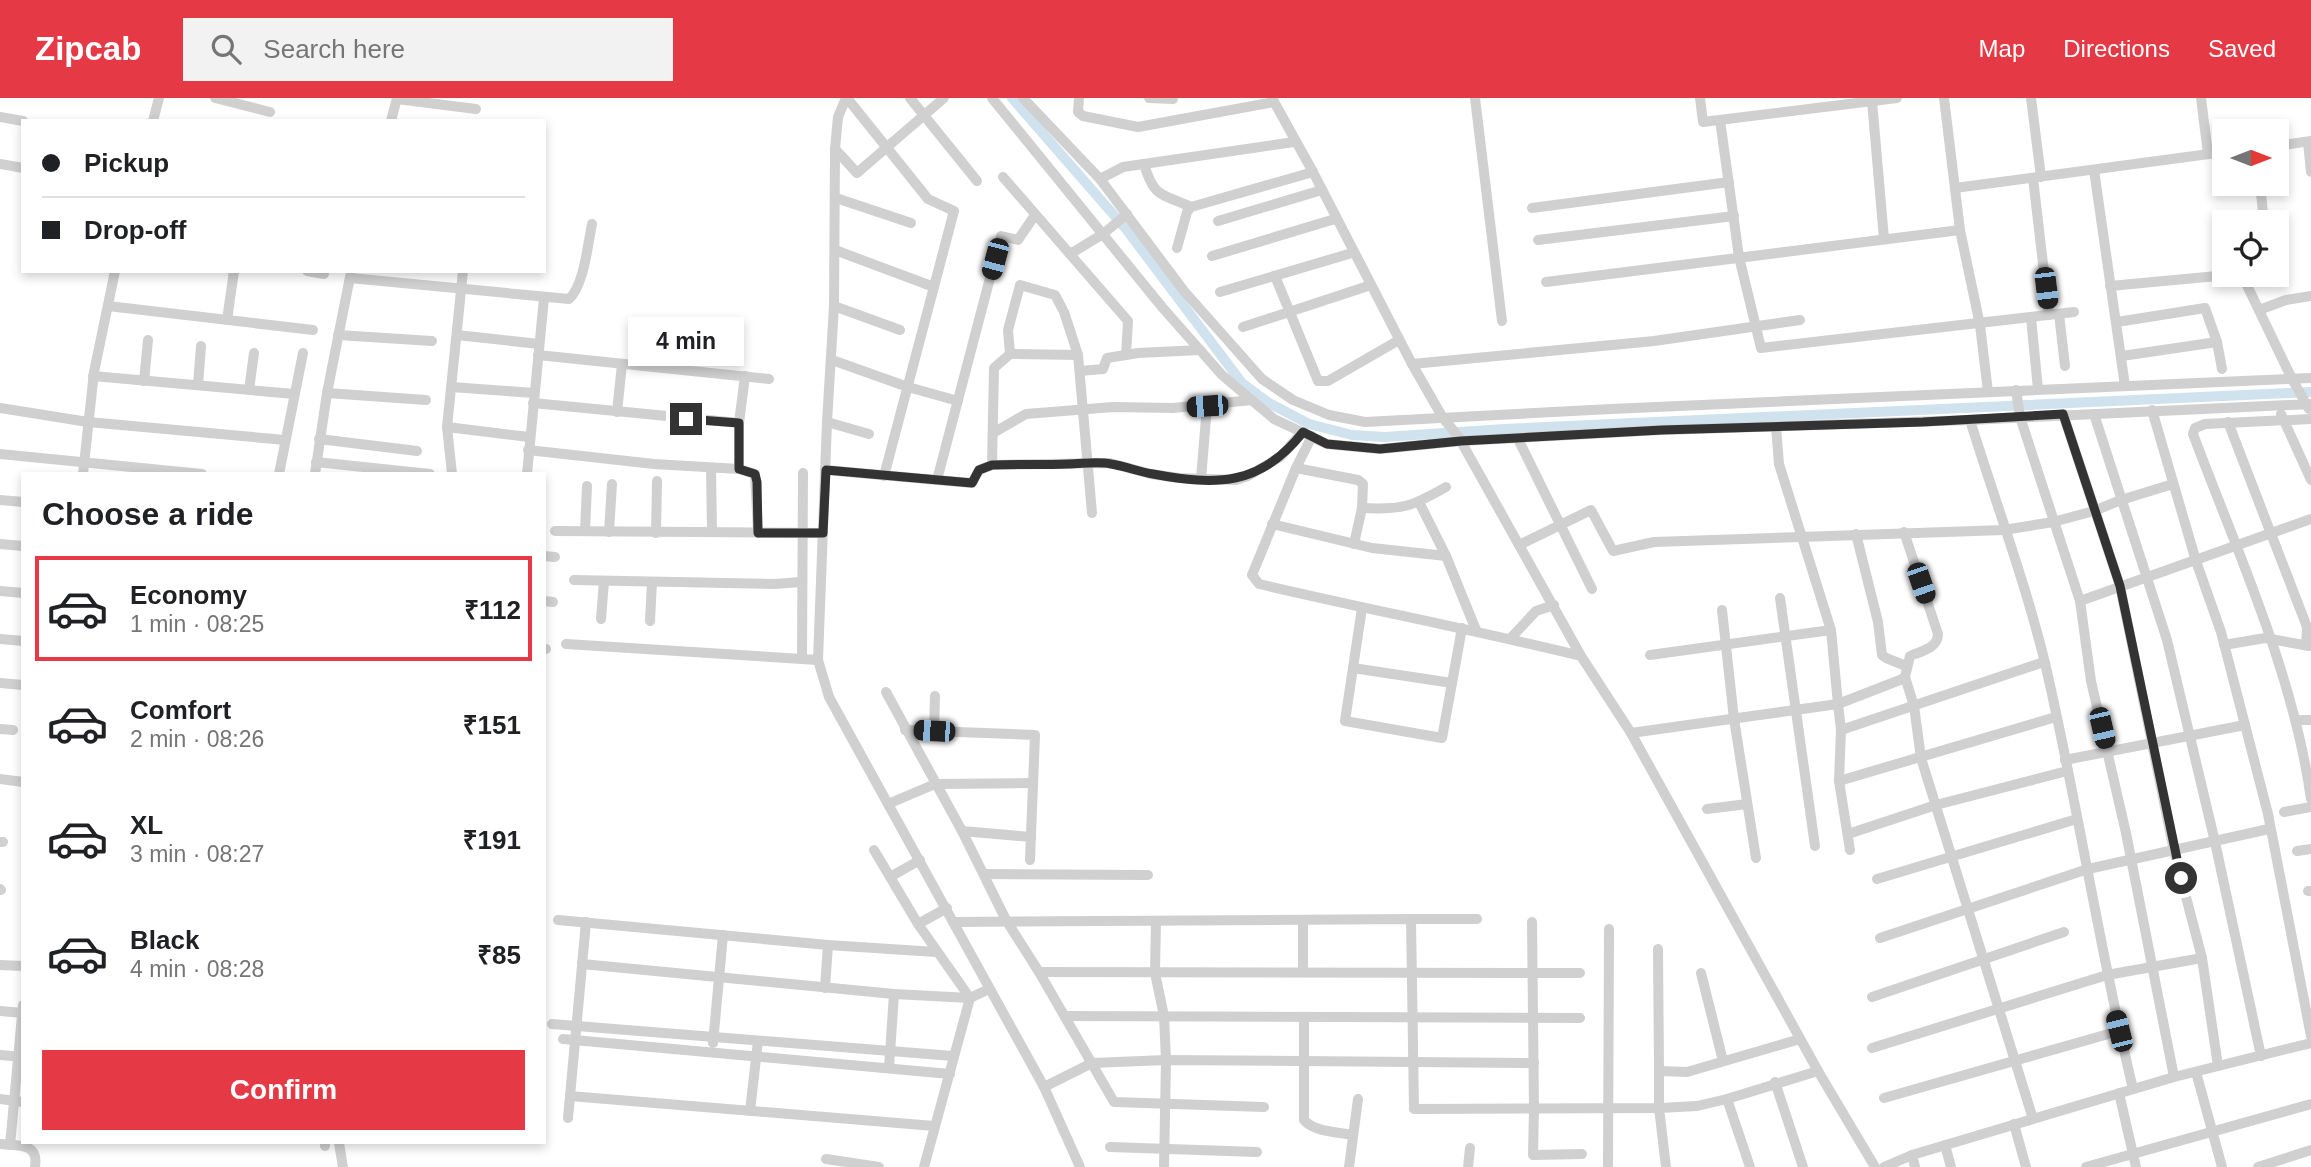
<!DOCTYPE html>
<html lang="en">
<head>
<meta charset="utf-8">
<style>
  :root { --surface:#fff; --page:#f2f2f2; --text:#202124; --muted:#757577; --line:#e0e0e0; --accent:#e63946 }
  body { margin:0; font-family:Helvetica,sans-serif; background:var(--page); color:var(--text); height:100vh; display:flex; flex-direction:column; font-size:26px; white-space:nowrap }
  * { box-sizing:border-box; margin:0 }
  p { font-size:23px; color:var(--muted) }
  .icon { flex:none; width:38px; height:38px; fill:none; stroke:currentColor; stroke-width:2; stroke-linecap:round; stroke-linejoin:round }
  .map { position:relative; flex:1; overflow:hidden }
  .panel { position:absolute; left:21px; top:374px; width:525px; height:672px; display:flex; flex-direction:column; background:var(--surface); border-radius:0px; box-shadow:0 4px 10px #0003 }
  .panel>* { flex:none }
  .guide { position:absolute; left:21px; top:21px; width:525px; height:154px; border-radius:0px; box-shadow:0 4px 10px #0003; display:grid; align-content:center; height:154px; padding:0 21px; background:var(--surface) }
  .needle { width:46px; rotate:90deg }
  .buttons { position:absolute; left:2212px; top:21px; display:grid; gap:14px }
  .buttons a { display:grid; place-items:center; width:77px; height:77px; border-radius:0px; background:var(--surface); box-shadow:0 4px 10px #0003; font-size:35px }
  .end { position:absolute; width:32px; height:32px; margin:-16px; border:9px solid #333; background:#fff; box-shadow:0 0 0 4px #fff }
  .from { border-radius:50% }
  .bubble { position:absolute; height:49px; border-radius:0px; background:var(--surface); box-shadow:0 4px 10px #0003; font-size:23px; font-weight:800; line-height:49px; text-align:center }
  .car { position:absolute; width:21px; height:42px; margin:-21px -10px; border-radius:9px; box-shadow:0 0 5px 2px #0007; background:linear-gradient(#222 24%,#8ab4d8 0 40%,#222 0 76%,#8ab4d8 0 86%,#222 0) }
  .guide b { display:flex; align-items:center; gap:24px; height:66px; font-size:26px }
  .guide b+b { border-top:2px solid var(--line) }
  .guide i { width:18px; height:18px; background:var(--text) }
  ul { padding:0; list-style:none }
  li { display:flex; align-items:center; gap:21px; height:105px; margin:0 14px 10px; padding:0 7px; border:4px solid transparent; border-radius:0px }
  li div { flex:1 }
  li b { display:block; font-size:26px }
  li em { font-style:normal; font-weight:800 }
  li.current { border-color:var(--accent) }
  li>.icon { width:63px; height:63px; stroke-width:1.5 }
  h2 { padding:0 21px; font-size:32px; line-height:84px }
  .action { display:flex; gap:14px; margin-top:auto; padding:14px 21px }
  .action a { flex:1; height:80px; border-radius:0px; background:var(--accent); color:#fff; font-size:28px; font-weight:800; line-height:80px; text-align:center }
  header { display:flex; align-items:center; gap:42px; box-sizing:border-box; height:98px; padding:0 35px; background:var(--accent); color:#fff }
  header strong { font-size:33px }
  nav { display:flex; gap:38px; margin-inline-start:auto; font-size:24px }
  .search { width:490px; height:63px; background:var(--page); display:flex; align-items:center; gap:18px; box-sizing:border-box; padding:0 24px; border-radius:0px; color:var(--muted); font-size:26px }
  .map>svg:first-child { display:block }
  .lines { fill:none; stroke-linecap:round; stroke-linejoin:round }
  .canal { stroke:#cfe2ee; stroke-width:10 }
  .minor { stroke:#d0d0d0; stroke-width:10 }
  .route { stroke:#333; stroke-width:9 }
</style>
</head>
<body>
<header>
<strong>Zipcab</strong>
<div class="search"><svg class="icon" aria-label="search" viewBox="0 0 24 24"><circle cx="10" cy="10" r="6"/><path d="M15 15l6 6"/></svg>Search here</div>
<nav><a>Map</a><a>Directions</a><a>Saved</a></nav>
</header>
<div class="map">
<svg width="2311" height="1069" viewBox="0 0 2311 1069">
  <rect width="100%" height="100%" fill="#fff"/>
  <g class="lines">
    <path class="canal" d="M1012 0 1126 131 1242 285 1269 305 1309 326 1352 337 1385 339 1504 331 2311 294"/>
    <g class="minor">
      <path d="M215 0 270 14"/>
      <path d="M846 0 838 19 835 51 834 208 827 324 818 562 829 599 1044 989 1080 1069"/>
      <path d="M847 0 928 101 954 113 884 378"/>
      <path d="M910 0 977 83"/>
      <path d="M992 0 1162 209 1222 277 1274 321 1327 346 1380 351 1461 343 1662 332 1970 322 2311 306"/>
      <path d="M1023 0 1100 81 1184 193 1262 281 1293 302 1329 317 1365 324 1611 311 2311 280"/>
      <path d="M1079 0 1078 14 1083 18 1138 29 1274 4"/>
      <path d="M1149 0 1173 1"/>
      <path d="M1272 0 1313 74 1412 266 1443 320 1458 338 1581 558 1631 635 1818 973 1875 1069"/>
      <path d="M1475 0 1502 223"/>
      <path d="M1700 0 1703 24 1897 0"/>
      <path d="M1944 0 1960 132 1980 227 1988 294"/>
      <path d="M2031 0 2041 79"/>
      <path d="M2201 0 2208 56"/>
      <path d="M397 1 476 11"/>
      <path d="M1872 3 1884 141"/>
      <path d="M0 19 23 23"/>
      <path d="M1720 22 1739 159 1761 250 2074 214"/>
      <path d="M153 23 159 0"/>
      <path d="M391 23 397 0"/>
      <path d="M2308 44 2311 74"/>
      <path d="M2277 48 2311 43"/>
      <path d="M835 51 857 75 944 0"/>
      <path d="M0 66 23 70"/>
      <path d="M1144 66C1154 100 1161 95 1191 109"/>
      <path d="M2094 72 2125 288"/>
      <path d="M1003 79 1128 223 1126 257"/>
      <path d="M2033 80 2049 217"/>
      <path d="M1100 81 1123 69 1294 44"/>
      <path d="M2260 86 2264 124"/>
      <path d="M1955 90 2224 54"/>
      <path d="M836 100 911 125"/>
      <path d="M1532 110 1729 84"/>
      <path d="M1035 117 1018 142 1001 138 937 382 972 385 979 372 992 367 1110 365 1151 376 1179 380 1236 382 1248 378 1280 359 1303 334"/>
      <path d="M1218 123 1322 92"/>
      <path d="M1538 142 1734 118"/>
      <path d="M1177 150 1187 114 1191 109 1313 74"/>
      <path d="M835 152 934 189"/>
      <path d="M1070 156 1103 136 1127 116"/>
      <path d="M1212 158 1335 121"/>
      <path d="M307 173 324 176"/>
      <path d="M2242 177 2292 281 2309 311"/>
      <path d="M1275 178 1318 283H1328L1399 242"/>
      <path d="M350 180 569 201C584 188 588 145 592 126"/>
      <path d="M1546 184 1960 132"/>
      <path d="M2110 188 2228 177"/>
      <path d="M1220 194 1352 155"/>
      <path d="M108 208 313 232"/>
      <path d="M834 208 900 232"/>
      <path d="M2259 212 2286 202 2311 198"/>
      <path d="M2059 216 2065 268"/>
      <path d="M2031 220 2038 291"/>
      <path d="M227 222 234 173"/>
      <path d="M2117 224 2205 210 2217 244 2222 271"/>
      <path d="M1243 229 1371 187"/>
      <path d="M338 237 432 243"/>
      <path d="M457 237 539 246"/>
      <path d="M1010 256 1078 257"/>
      <path d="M538 257 769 281"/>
      <path d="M2122 258 2217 244"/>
      <path d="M832 262 908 289 958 303"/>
      <path d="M1412 266 1654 243 1800 222"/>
      <path d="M1080 273 1103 271 1107 260 1138 255 1200 252"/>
      <path d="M93 278 294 296"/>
      <path d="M144 283 148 242"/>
      <path d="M198 287 201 248"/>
      <path d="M451 289 534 295"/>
      <path d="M249 292 254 255"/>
      <path d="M2016 292 2020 319 2080 503 2091 583 2126 735 2174 979"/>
      <path d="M327 295 426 302"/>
      <path d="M533 305 739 325"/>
      <path d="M0 310 88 324 285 342"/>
      <path d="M2152 312 2196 463 2221 534 2268 716 2311 938"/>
      <path d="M617 314 622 266"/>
      <path d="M2063 316 2120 488 2174 753 2202 860 2218 968"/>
      <path d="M2094 316 2167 542 2215 744 2261 958"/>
      <path d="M2281 316 2311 382"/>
      <path d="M2311 321 2205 326 2195 330 2193 336C2238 456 2293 574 2311 701"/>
      <path d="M1970 322C1995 403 2025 483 2045 565 2078 707 2099 850 2133 991"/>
      <path d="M827 324 869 336"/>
      <path d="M2228 324 2307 529 2306 547"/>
      <path d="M447 329 529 339"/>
      <path d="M1776 329 1779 366 1831 532 1838 606 1900 582 1905 579 1910 558C1922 553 1938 550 1938 536L1904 434"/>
      <path d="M993 335 1026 316 1113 309 1173 310 1252 302"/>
      <path d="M1312 338 1296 370 1252 477 1259 486C1366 511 1474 532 1581 558"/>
      <path d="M319 341 417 353"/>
      <path d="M1518 341 1592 491"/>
      <path d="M528 352 654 366 739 371V325L745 278"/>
      <path d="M0 356 202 376"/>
      <path d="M316 364 430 376"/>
      <path d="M992 367 994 270 1010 256 1008 232 1020 187 1055 197 1064 214 1078 257 1092 415"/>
      <path d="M711 370 712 434"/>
      <path d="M1296 370 1358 382 1363 386 1362 410 1354 446"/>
      <path d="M739 371 755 376 758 435"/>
      <path d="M826 372 937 382"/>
      <path d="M83 376 94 274 115 173"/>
      <path d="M279 376 303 255"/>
      <path d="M315 376 327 295 351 174"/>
      <path d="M452 376 447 329 463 173"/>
      <path d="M527 376 544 200"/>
      <path d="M1201 381 1207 308"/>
      <path d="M0 402 23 404"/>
      <path d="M1419 404 1446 458 1476 532"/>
      <path d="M1362 410C1402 412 1411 409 1446 389"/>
      <path d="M1272 426 1372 450 1446 458"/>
      <path d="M555 433 823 435"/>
      <path d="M585 433 587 388"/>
      <path d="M609 434 612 386"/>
      <path d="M656 435 657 383"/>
      <path d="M1856 436 1878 524 1882 557 1886 560 1906 568"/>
      <path d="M0 446 23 448"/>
      <path d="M1519 447 1591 412 1613 453 1654 444 2004 432 2053 424 2094 413 2121 402 2173 386"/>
      <path d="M544 458 555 459"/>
      <path d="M574 482 774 486 801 484"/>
      <path d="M0 493 23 495"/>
      <path d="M1780 500 1815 748"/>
      <path d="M544 503 553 504"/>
      <path d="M2080 503 2311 421"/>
      <path d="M1362 510 1345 623 1442 640 1462 530"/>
      <path d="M1722 512 1734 621 1756 760"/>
      <path d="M601 521 604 483"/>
      <path d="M650 523 652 484"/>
      <path d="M0 541 23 543"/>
      <path d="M1510 541 1536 513 1554 507"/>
      <path d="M566 546 818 562"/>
      <path d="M2224 547 2265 540 2309 548"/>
      <path d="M544 551H546"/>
      <path d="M1650 557 1831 532"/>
      <path d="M802 561 803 375"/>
      <path d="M1353 570 1452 585"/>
      <path d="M1905 579 1914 608 1921 660 2033 1021"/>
      <path d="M0 585 23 587"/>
      <path d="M886 594 962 733 1006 822 1039 874 1114 1004 1264 1009"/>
      <path d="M2296 622H2311"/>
      <path d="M0 631 13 632"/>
      <path d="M905 632 1035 637 1030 762"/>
      <path d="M1841 632 2044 564"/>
      <path d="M934 633 935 598"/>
      <path d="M1631 635 1838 606 1841 632 1839 683 1850 752"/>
      <path d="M2065 662 2245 627"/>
      <path d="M0 681 23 684"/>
      <path d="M1839 683 2056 619"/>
      <path d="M888 706 935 686 1033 685"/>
      <path d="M1707 711 1747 706"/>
      <path d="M2284 714 2311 709"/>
      <path d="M962 733 1031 739"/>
      <path d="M1848 736 1936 707 2067 673"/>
      <path d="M0 744H3"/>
      <path d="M874 752 918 826 970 900 924 1069"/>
      <path d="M2297 753 2311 751"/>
      <path d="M984 776 1148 777"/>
      <path d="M890 779 920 762"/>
      <path d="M1877 781 2077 721"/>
      <path d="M0 791 1 792"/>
      <path d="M2308 793H2311"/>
      <path d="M1411 821H1477"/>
      <path d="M558 822 828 847 936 854"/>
      <path d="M1303 822V874"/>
      <path d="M1156 823 1155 875 1164 918 1166 962 1164 1069"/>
      <path d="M954 824 1411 821 1414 1011 1659 1010 1697 1008 1727 1001 1818 973"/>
      <path d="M1532 824 1534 1011 1533 1057 1582 1056"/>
      <path d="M918 826 947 810"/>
      <path d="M1880 840 2088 771 2269 731"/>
      <path d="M1658 851 1659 973 1687 974 1800 941"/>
      <path d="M582 866 894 896 970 900 989 891"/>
      <path d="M0 867 23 868"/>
      <path d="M1039 874 1580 875"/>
      <path d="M1701 875 1723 963"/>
      <path d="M825 890 828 847"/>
      <path d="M1872 899 2064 834"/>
      <path d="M0 913 23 915"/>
      <path d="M1065 918 1580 920"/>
      <path d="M1304 919V1022C1314 1034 1338 1034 1353 1037"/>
      <path d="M552 926 953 958"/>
      <path d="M563 941 950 976"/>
      <path d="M713 945 723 837"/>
      <path d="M1872 950 2107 877 2202 860"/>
      <path d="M0 957 23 959"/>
      <path d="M889 970 894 896"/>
      <path d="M1659 973V1010L1666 1069"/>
      <path d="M2196 974 2222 1069"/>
      <path d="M1775 984 1803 1069"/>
      <path d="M1044 989 1092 965 1166 962 1534 965"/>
      <path d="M2119 995 2136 1069"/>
      <path d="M570 998 934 1028"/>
      <path d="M1884 1000 2119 933"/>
      <path d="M0 1001 23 1004"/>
      <path d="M1727 1001 1750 1069"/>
      <path d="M750 1013 758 943"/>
      <path d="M568 1020 586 824"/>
      <path d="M2014 1026 2026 1069"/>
      <path d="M325 1045V1048"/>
      <path d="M339 1045 343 1069"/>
      <path d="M0 1046C18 1048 39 1044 35 1069"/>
      <path d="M10 1047 23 907"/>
      <path d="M1945 1047 1951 1069"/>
      <path d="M1110 1049 1257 1054"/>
      <path d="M1912 1057 1915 1069"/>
      <path d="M826 1061 879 1069"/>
      <path d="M1349 1069 1358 1001"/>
      <path d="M1468 1069 1470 1050"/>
      <path d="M1608 1069 1609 831"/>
      <path d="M1884 1069 1912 1057 2174 979 2311 945"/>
      <path d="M2086 1069 2311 1006"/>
      <path d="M2258 1069 2311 1052"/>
    </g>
  </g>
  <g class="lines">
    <path class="route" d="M686 321 739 325V371L755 376 757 384 758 435H823L826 372 972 385 979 372 992 367C1017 366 1043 367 1068 366 1082 366 1097 363 1111 366 1125 368 1139 374 1153 376 1216 388 1261 388 1303 334L1327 346 1380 351 1461 343 1662 332 1923 324 2063 316 2120 488 2181 780"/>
  </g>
</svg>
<div class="buttons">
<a><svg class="needle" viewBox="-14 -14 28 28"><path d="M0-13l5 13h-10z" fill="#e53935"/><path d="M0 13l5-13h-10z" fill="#757577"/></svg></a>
<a><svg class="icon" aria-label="locate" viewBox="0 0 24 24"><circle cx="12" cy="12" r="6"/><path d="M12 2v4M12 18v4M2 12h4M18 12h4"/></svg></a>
</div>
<i class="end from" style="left:2181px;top:780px"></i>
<i class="end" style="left:686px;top:321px"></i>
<div class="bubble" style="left:628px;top:219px;width:116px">4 min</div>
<i class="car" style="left:995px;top:161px;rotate:195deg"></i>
<i class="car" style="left:2046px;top:190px;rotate:173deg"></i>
<i class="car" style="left:1207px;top:308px;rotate:266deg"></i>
<i class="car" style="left:1921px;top:485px;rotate:161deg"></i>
<i class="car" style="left:2102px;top:630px;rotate:167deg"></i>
<i class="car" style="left:934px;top:633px;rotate:273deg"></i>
<i class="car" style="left:2119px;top:933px;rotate:346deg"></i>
<div class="guide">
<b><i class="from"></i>Pickup</b>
<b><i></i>Drop-off</b>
</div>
<section class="panel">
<h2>Choose a ride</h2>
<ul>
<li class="current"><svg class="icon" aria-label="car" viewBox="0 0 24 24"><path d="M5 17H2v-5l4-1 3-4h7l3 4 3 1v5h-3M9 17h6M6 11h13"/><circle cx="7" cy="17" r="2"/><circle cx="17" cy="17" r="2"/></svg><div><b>Economy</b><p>1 min · 08:25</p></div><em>₹112</em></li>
<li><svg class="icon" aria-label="car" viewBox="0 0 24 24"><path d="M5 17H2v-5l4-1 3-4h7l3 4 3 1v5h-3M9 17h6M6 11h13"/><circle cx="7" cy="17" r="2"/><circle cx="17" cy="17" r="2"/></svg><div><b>Comfort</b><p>2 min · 08:26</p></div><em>₹151</em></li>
<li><svg class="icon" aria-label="car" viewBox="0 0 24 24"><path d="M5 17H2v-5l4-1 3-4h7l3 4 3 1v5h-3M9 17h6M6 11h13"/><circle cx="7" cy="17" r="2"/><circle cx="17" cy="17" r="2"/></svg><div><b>XL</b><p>3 min · 08:27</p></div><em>₹191</em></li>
<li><svg class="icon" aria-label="car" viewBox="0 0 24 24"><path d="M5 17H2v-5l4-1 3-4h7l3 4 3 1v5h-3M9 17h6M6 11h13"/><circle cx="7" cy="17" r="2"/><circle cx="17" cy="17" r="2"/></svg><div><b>Black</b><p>4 min · 08:28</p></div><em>₹85</em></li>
</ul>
<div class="action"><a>Confirm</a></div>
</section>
</div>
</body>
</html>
